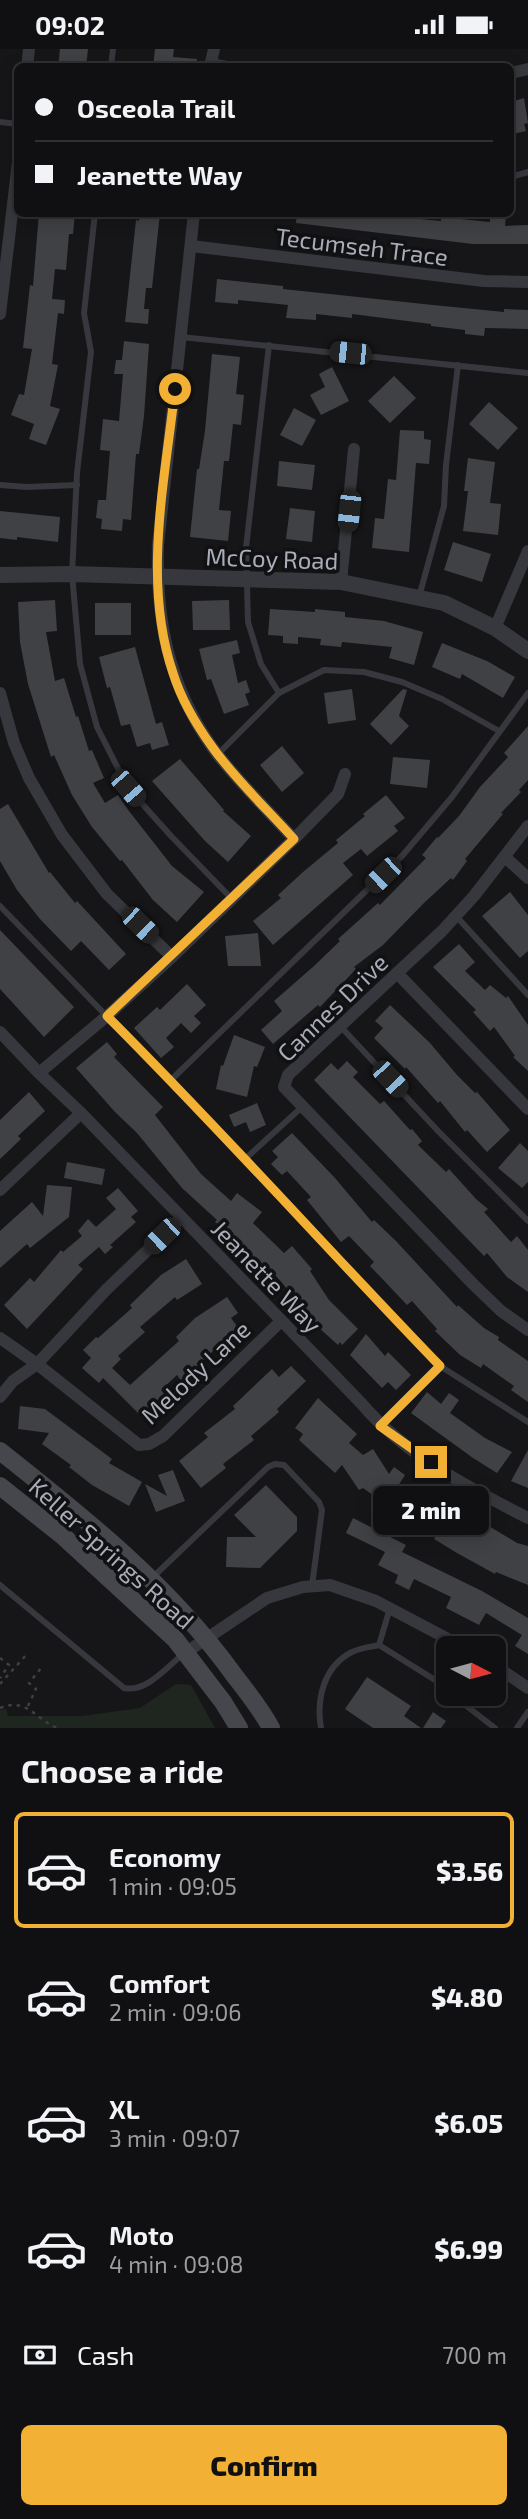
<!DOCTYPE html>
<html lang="en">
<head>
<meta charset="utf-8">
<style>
  :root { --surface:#101012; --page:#19191b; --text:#f1f3f6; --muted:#9c9d9f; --line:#303032; --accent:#f2b134 }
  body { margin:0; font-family:"Exo 2",sans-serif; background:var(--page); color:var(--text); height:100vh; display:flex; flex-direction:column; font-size:26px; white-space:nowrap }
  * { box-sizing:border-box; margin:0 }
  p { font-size:23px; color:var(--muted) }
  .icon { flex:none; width:38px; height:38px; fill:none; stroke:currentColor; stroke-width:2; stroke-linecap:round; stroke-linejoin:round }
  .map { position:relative; height:1679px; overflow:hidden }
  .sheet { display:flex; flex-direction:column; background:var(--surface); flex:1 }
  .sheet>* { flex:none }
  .guide { position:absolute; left:14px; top:14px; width:500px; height:154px; border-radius:10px; box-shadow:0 4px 18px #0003,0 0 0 2px var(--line); display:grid; align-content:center; height:154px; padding:0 21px; background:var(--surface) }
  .needle { width:46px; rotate:96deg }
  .controls { position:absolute; left:436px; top:1587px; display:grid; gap:14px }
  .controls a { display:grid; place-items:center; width:70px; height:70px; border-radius:10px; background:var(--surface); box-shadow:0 4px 18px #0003,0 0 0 2px var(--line); font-size:35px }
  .end { position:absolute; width:32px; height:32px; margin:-16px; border:9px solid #f2b134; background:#111; box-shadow:0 0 0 4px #111 }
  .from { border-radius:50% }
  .bubble { position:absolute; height:49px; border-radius:10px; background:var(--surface); box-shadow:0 4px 18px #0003,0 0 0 2px var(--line); font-size:23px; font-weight:800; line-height:49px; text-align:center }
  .car { position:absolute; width:21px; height:42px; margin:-21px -10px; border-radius:9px; box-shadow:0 0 5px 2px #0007; background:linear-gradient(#222 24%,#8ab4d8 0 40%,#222 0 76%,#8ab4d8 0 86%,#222 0) }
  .guide b { display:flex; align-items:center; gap:24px; height:66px; font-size:26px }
  .guide b+b { border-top:2px solid var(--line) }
  .guide i { width:18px; height:18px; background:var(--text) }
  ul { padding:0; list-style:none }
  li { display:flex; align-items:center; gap:21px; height:116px; margin:0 14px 10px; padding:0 7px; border:4px solid transparent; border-radius:10px }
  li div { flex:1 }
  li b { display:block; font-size:26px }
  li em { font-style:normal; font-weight:800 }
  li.current { border-color:var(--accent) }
  li>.icon { width:63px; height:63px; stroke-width:1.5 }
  h2 { padding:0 21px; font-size:32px; line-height:84px }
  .pay { display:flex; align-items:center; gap:18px; height:77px; padding:0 21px; font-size:26px }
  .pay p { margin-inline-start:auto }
  .primary-button { display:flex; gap:14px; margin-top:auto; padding:14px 21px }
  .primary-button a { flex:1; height:80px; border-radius:10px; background:var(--accent); color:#111; font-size:28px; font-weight:800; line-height:80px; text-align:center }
  .status { display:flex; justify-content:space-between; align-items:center; height:49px; padding:0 35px; background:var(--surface); direction:ltr }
  .status svg { height:19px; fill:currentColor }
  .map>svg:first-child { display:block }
  .green { fill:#1e261f }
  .building { fill:#404145 }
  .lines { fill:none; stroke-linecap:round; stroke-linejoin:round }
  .path { stroke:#3d3f44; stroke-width:2.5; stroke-dasharray:3.5 5; stroke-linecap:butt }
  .service { stroke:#37383d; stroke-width:6 }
  .minor { stroke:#37383d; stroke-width:12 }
  .tertiary { stroke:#37383d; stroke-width:16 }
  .secondary { stroke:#45474d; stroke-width:18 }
  .route { stroke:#f2b134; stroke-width:9 }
  .labels { text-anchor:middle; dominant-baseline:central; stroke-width:7; stroke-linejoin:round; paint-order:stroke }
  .street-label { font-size:24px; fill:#a8adb8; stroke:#111113 }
</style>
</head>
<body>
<div class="status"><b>09:02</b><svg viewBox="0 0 49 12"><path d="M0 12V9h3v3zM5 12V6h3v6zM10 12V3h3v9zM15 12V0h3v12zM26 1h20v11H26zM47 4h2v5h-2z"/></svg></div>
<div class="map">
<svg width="528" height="1679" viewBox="0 0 528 1679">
  <rect width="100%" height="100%" fill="#161618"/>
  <path class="green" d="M176 1635 191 1636 215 1679H0V1661L6 1660 8 1667H83L140 1659Z"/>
  <g class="building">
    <path d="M60 0H88L86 18H58Z"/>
    <path d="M155 0H174L173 8 197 10 196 18H153Z"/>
    <path d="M524 49 528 74 524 75 526 82 513 85 511 53Z"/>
    <path d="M39 164H75L73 185H69L66 221 55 220 52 250 65 251 64 265 58 264 52 315 58 316 50 357 60 360 46 396 29 390 34 375 11 366 19 345 24 346 32 300 23 299 30 236 33 237Z"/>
    <path d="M140 164H160L152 239H146L144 260H149L148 275 125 273 136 171 139 172Z"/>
    <path d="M297 164H399V168L441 172V168L490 173V165H506L505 177 528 176V195H473L296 174Z"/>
    <path d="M217 230 283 237V240L433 256 504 263V260L528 261V280L485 279 484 287 465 285V281L431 277V275L352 265V269L316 265V271L286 269 288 256 238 251V255L215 253Z"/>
    <path d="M124 292 149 295 144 367 139 405H136L131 471 123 470 122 482 101 480 102 470 96 469 98 451H106L110 402 100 401 103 370 119 372 123 325H114L116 311H122Z"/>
    <path d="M212 305 240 308 236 345 244 346 241 376 233 375 229 412H224L219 461 231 462 228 492 190 488 197 420H199L205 382Z"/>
    <path d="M332 318 349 352 321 366 310 346 325 338 319 325Z"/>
    <path d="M394 327 416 349 390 374 368 352Z"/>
    <path d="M489 353 518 379 498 401 469 375Z"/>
    <path d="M294 359 316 371 302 397 280 386Z"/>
    <path d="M400 381 424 382V390L431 391 429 415 416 414 409 503 372 499 375 469 384 470 388 430 396 431Z"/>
    <path d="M468 409 495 413 490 454 501 455 498 486 463 482 468 442H464Z"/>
    <path d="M279 412 315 416 312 441 277 437Z"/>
    <path d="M290 459 315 462 312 493 286 490Z"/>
    <path d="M0 462 60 468 58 493 17 488V491L0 489Z"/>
    <path d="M453 493 491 505 482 533 444 521Z"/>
    <path d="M55 551 57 582 46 583 55 632 64 629 76 668 78 667 89 702 92 701 104 729 93 734 105 754 118 746 129 762 172 817 204 843 177 873 153 851 122 811 120 812 92 778 72 746 54 706 51 708 28 635 20 593 18 553Z"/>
    <path d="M229 551 230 581H193L192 552Z"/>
    <rect x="95" y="554" width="36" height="32"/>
    <path d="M270 560 315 563V560L345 563V568L384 572 423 583 414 616 389 609 392 598 342 593 341 598 320 596 321 590 298 588V595L283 594V587L268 586Z"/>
    <path d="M237 591 240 604 232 606 238 634 246 631 250 643 245 645 249 656 224 665 211 630 207 631 199 600Z"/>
    <path d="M442 594 487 612 515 628 503 649 462 625 460 630 432 618Z"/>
    <path d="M135 598 156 675 162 673 169 696 152 701 150 694 137 698 130 675 121 677 110 638 107 639 99 608Z"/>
    <path d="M352 640 356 671 328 675 324 644Z"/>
    <path d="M403 640 407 641 399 667 409 677 391 696 370 675Z"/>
    <path d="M528 677V731L519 741 521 743 501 764 503 765 465 810 467 812 453 831 451 829 424 854 383 896 354 918 356 920 320 958 318 956 273 995 261 981 282 962 274 952 314 917 340 892 338 890 378 854 380 856 426 809 422 806 437 788 438 789 459 767 480 738 508 708 504 704Z"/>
    <path d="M282 697 304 724 282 743 260 716Z"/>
    <path d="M393 708 430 711 427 739 390 735Z"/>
    <path d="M180 710 224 761 223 762 251 787 228 813 205 792 152 732Z"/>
    <path d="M386 746 405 769 394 777 398 782 367 807 361 800 343 814 353 826 273 896 253 872 281 849 278 846 303 823 338 794 336 791 365 767 363 765Z"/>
    <path d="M8 755 49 824 50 823 75 854 77 852 126 905 109 921 81 892 71 902 40 870 17 841 0 812V760Z"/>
    <path d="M510 843 528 866V902L520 909 482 867Z"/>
    <path d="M0 881 74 958 44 988 0 940Z"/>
    <path d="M258 884 261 917H228L225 887Z"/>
    <path d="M459 895 475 913 465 922 485 941 490 936 506 949 508 947 528 976V1022L513 1008 515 1007 494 978 490 982 473 963 476 961 433 918Z"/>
    <path d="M187 935 206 956 194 967 201 974 191 984 181 974 166 989 174 998 161 1009 134 979 157 958 160 961Z"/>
    <path d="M390 956 430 994 457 1026 475 1044 477 1043 510 1081 487 1103 467 1081 465 1083 440 1052 438 1054 406 1018 405 1020 374 989 383 979 375 972Z"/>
    <path d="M234 986 265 998 257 1018 254 1017 247 1048 216 1040 221 1016 223 1017Z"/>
    <path d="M107 993 117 1005 114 1008 163 1058 155 1066 201 1125 231 1152 237 1144 262 1163 253 1174 284 1204 292 1197 312 1220 310 1222 329 1251 358 1280 342 1296 340 1293 338 1296 307 1268 289 1240 288 1241 265 1214 262 1217 241 1196 242 1194 215 1173 217 1171 182 1139 137 1084 115 1063 76 1019Z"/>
    <path d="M347 1012 358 1023 353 1028 380 1055 384 1052 410 1081 412 1080 422 1092 418 1096 446 1123 449 1120 476 1150 488 1160 484 1163 511 1193 517 1187 528 1201V1243L507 1228 487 1204 484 1207 314 1031 331 1014 338 1021Z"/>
    <path d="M29 1043 45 1062 18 1087 21 1090 0 1110V1071Z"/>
    <path d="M257 1054 266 1076 250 1083 246 1073 234 1078 229 1066Z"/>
    <path d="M292 1084 335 1129 372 1173 374 1171 396 1192 457 1258 458 1256 484 1279 499 1288 498 1291 528 1312V1353L511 1341 514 1337 483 1315 481 1319 460 1306 435 1282 437 1280 412 1252 407 1256 390 1238 370 1217 374 1213 349 1187 341 1193 307 1151 311 1148 287 1122 282 1126 271 1115 278 1108 272 1102Z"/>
    <path d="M520 1094 528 1102V1133L522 1139 498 1119Z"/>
    <path d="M67 1113 105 1120 102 1136 64 1129Z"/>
    <path d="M47 1136 72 1138 69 1168 30 1199 27 1195 0 1219V1182L32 1153 43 1167Z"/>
    <path d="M118 1139 138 1162 131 1168 136 1173 110 1196 113 1198 105 1205 99 1198 78 1216 83 1220 27 1280 4 1256 30 1229 34 1233 61 1201 63 1203 82 1187 78 1182 88 1170 96 1178 116 1160 106 1149Z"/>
    <path d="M186 1210 202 1235 177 1251 175 1248 140 1278 145 1283 118 1307 121 1310 112 1319 130 1336 179 1292 176 1288 195 1269 227 1248 238 1264 231 1269 239 1280 221 1294 182 1333 177 1326 161 1341 165 1346 143 1369 103 1329 99 1334 82 1319 91 1309 83 1301 96 1288 98 1289 132 1259 130 1256 161 1226Z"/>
    <path d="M366 1285 385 1307 388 1303 411 1326 396 1341 388 1333 382 1339 350 1306Z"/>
    <path d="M291 1317 306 1332 277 1360 279 1363 251 1387 254 1391 223 1415 226 1419 201 1439 179 1412 208 1388 204 1384 235 1360 233 1357 272 1320 279 1328Z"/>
    <path d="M427 1343 441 1355 449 1344 459 1351 450 1364 485 1389 512 1403 497 1424 473 1409 411 1364Z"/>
    <path d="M318 1349 357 1385 349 1394 363 1406 373 1400 389 1425 394 1418 405 1426 398 1437 416 1450 423 1438 438 1448 432 1458 448 1468 455 1459 468 1467 462 1477 480 1488 487 1476 517 1494 528 1497V1536L496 1523 495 1525 457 1504 434 1490 436 1487 398 1464 363 1439 359 1441 342 1416 335 1424 299 1391 303 1385 295 1379Z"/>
    <path d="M20 1357 45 1360 112 1410 109 1414 142 1433 129 1457 92 1436 69 1418 71 1416 42 1395 49 1384 18 1380Z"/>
    <path d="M528 1401V1439L511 1432Z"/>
    <path d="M173 1421 185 1452 156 1463 145 1435 167 1447 158 1426Z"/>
    <path d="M266 1436 297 1468V1482L260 1519 226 1518 227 1488H256L234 1466Z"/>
    <path d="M353 1469 406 1496 402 1503 482 1542 528 1569V1605L515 1597 522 1586 486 1564 479 1576 446 1559 451 1548 414 1530 409 1541 395 1534 398 1526 378 1516 385 1503 346 1484Z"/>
    <path d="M367 1628 411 1657 404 1667 421 1679H373L345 1660Z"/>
    <path d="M433 1663 446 1672 441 1679H423Z"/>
  </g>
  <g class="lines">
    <g class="path">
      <path d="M0 1609 9 1616 0 1629"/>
      <path d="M0 1635 27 1605"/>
      <path d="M28 1657 36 1640 29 1634 42 1618"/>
      <path d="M0 1659C27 1648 35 1670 57 1679"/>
    </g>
    <g class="service">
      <path d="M111 18 113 0"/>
      <path d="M0 73 18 75"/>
      <path d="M511 128 528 123"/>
      <path d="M95 164 84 264 91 303 77 424 72 525 80 615 97 678 128 739 171 787 232 850"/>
      <path d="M181 288 528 324"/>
      <path d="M269 296 246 499 248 573 261 615 279 644"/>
      <path d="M0 436 27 438 77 436"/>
      <path d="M419 548 444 457 446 416 458 316"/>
      <path d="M218 705 279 644 324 621 364 623 402 633 442 650 499 682"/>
      <path d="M0 857 245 1110 302 1058"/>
      <path d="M456 867 528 946"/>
      <path d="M341 978 438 1082 528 1172"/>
      <path d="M171 1031 402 807 452 748 528 644"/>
      <path d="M245 1110 343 1217 440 1317 528 1373"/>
      <path d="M382 1375 440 1317"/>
      <path d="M153 1528 268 1418 275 1415 284 1416 319 1453 322 1461 312 1537"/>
      <path d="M0 1536 124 1639C146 1644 167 1618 183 1605"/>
      <path d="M379 1596 435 1631 448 1611"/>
      <path d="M435 1631 448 1642"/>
      <path d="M451 1645 495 1679"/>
      <path d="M321 1679C316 1650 324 1617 352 1603 360 1599 371 1598 379 1596L390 1559"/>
      <path d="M517 1679 528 1663"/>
    </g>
    <g class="minor">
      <path d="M210 15 227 18"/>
      <path d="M27 18 29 0"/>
      <path d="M210 18 214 0"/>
      <path d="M511 24 528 20"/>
      <path d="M194 164 158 496C156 572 168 635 212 698 235 730 268 761 294 790"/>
      <path d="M191 197 484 232 528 233"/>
      <path d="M0 265 18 113"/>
      <path d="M341 533 354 400"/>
      <path d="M495 579 528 502"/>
      <path d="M0 644 14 694 29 729 62 786 107 845 172 908"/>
      <path d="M528 777 474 847 442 882 288 1026 284 1038 473 1235 501 1262 528 1281"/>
      <path d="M505 808 528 829"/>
      <path d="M397 924 528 1060"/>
      <path d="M0 983 39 1024 81 1064 361 1354C405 1406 469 1439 528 1469"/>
      <path d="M39 1024 107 967 172 908 294 790 338 745 345 725"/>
      <path d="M0 1141 81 1064"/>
      <path d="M0 1289 37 1315 139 1396 149 1395 163 1387 281 1272"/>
      <path d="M0 1348 13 1332 37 1315 106 1241 181 1169"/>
      <path d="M185 1604 267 1549 303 1538 330 1536 376 1552 467 1600"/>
      <path d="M494 1616 528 1639"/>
    </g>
    <path class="tertiary" d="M0 526 72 525 341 533 444 554 495 579 528 602"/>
    <g class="secondary">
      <path d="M0 1402C86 1470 170 1537 234 1626 247 1643 261 1660 271 1679"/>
      <path d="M0 1437 64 1488 175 1590 223 1653 239 1679"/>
    </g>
  </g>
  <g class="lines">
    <path class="route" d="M175 340C165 432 142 533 173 624 181 650 197 677 213 699 236 731 267 760 294 790L107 967C221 1081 328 1201 440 1317L380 1377 431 1413"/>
  </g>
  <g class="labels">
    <g class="street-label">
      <text transform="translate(362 197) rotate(7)">Tecumseh Trace</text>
      <text transform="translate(272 509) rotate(2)">McCoy Road</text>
      <text transform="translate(332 958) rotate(-44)">Cannes Drive</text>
      <text transform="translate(267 1227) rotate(46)">Jeanette Way</text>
      <text transform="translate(195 1323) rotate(-43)">Melody Lane</text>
      <text transform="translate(112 1504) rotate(42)">Keller Springs Road</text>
    </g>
  </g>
</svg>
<div class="controls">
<a><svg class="needle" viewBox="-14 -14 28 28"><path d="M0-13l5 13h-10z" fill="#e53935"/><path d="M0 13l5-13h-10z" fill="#9c9d9f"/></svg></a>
</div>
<i class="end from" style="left:175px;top:340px"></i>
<i class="end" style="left:431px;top:1413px"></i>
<div class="bubble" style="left:373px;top:1437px;width:116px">2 min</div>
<i class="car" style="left:350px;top:304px;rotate:276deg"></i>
<i class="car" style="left:349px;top:462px;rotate:186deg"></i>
<i class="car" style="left:128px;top:739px;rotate:139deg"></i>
<i class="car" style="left:383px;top:826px;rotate:226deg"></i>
<i class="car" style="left:140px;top:876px;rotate:134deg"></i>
<i class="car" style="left:390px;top:1030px;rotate:137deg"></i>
<i class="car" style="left:162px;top:1187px;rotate:226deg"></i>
<div class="guide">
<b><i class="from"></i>Osceola Trail</b>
<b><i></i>Jeanette Way</b>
</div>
</div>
<section class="sheet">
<h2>Choose a ride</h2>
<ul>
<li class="current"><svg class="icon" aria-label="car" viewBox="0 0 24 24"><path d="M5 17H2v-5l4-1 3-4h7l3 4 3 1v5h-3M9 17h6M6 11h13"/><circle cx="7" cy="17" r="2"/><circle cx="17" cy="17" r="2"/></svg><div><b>Economy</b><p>1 min · 09:05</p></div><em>$3.56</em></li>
<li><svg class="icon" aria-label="car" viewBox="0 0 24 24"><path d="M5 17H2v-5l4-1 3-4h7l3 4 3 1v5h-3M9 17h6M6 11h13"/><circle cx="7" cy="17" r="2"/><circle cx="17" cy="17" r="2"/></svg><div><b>Comfort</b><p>2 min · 09:06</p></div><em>$4.80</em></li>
<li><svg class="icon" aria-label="car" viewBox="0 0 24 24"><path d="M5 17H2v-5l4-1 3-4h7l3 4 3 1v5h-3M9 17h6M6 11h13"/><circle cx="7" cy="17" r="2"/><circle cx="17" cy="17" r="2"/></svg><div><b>XL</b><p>3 min · 09:07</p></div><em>$6.05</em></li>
<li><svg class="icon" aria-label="car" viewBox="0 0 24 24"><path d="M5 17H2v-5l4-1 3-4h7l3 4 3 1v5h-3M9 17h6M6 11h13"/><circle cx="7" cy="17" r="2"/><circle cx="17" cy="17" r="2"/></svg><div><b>Moto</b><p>4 min · 09:08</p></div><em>$6.99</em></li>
</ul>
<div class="pay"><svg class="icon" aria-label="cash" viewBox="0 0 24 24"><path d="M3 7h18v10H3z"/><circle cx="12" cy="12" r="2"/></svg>Cash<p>700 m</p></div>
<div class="primary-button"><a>Confirm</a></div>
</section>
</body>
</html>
